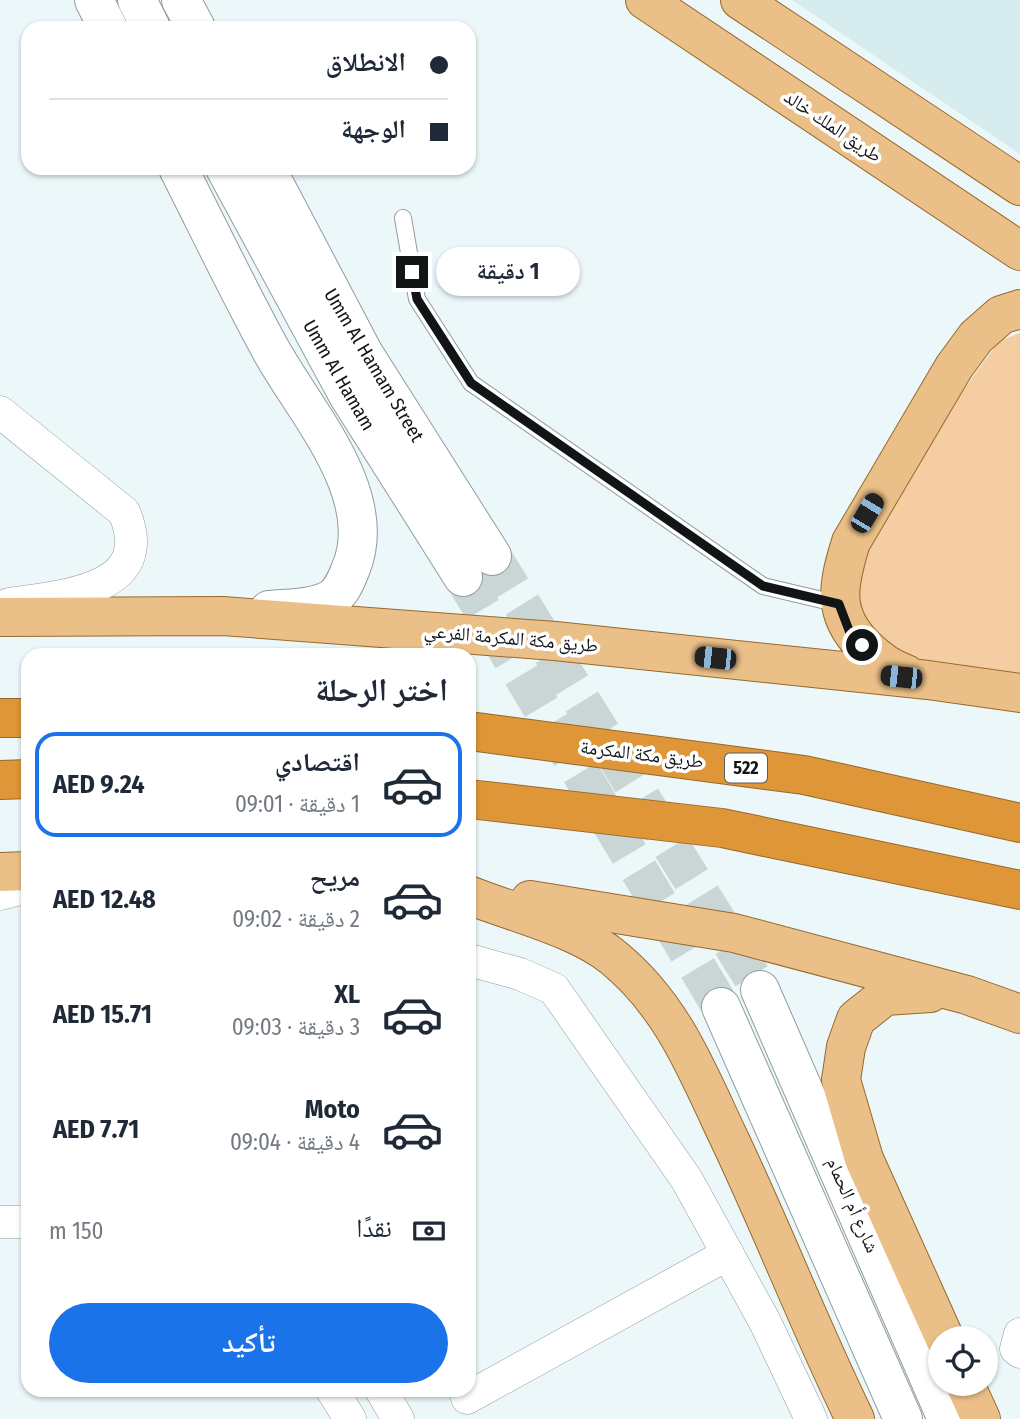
<!DOCTYPE html>
<html lang="ar">
<head>
<meta charset="utf-8">
<style>
  :root { --surface:#fff; --page:#f6f6f7; --text:#1f2937; --muted:#747a83; --line:#e0e1e3; --accent:#1a73e8 }
  body { margin:0; font-family:"Fira Sans Condensed","Noto Naskh Arabic",sans-serif; background:var(--page); color:var(--text); direction:rtl; height:100vh; display:flex; flex-direction:column; font-size:26px; white-space:nowrap }
  * { box-sizing:border-box; margin:0 }
  p { font-size:23px; color:var(--muted) }
  .icon { flex:none; width:38px; height:38px; fill:none; stroke:currentColor; stroke-width:2; stroke-linecap:round; stroke-linejoin:round }
  .map { position:relative; flex:1; overflow:hidden; direction:ltr }
  .sheet { position:absolute; left:21px; top:648px; width:455px; height:749px; display:flex; flex-direction:column; background:var(--surface); border-radius:21px; box-shadow:0 2px 5px #0004; direction:rtl }
  .sheet>* { flex:none }
  .guide { position:absolute; left:21px; top:21px; width:455px; height:154px; border-radius:21px; box-shadow:0 2px 5px #0004; direction:rtl; display:grid; align-content:center; height:154px; padding:0 28px; background:var(--surface) }
  .buttons { position:absolute; left:928px; top:1326px; display:grid; gap:14px }
  .buttons a { display:grid; place-items:center; width:70px; height:70px; border-radius:50%; background:var(--surface); box-shadow:0 2px 5px #0004; font-size:35px }
  .end { position:absolute; width:32px; height:32px; margin:-16px; border:9px solid #121516; background:#fff; box-shadow:0 0 0 4px #fff }
  .from { border-radius:50% }
  .bubble { position:absolute; height:49px; border-radius:24px; background:var(--surface); box-shadow:0 2px 5px #0004; font-size:23px; font-weight:700; line-height:49px; text-align:center; direction:rtl }
  .car { position:absolute; width:21px; height:42px; margin:-21px -10px; border-radius:9px; box-shadow:0 0 5px 2px #0007; background:linear-gradient(#222 24%,#8ab4d8 0 40%,#222 0 76%,#8ab4d8 0 86%,#222 0) }
  .guide b { display:flex; align-items:center; gap:24px; height:66px; font-size:26px }
  .guide b+b { border-top:2px solid var(--line) }
  .guide i { width:18px; height:18px; background:var(--text) }
  ul { padding:0; list-style:none }
  li { display:flex; align-items:center; gap:21px; height:105px; margin:0 14px 10px; padding:0 14px; border:4px solid transparent; border-radius:21px }
  li div { flex:1 }
  li b { display:block; font-size:26px }
  li em { font-style:normal; font-weight:700 }
  li.current { border-color:var(--accent) }
  li>.icon { width:63px; height:63px; stroke-width:1.5 }
  h2 { padding:0 28px; font-size:32px; line-height:84px }
  .pay { display:flex; align-items:center; gap:18px; height:77px; padding:0 28px; font-size:26px }
  .pay p { margin-inline-start:auto }
  .cta { display:flex; gap:14px; margin-top:auto; padding:14px 28px }
  .cta a { flex:1; height:80px; border-radius:42px; background:var(--accent); color:#fff; font-size:28px; font-weight:700; line-height:80px; text-align:center }
  .map>svg:first-child { display:block }
  .built { fill:#d7ecee }
  .green { fill:#f5cda2 }
  .lines { fill:none; stroke-linecap:round; stroke-linejoin:round }
  .secondary-tunnel { stroke:#cad5d6; stroke-width:38; stroke-dasharray:38 19; stroke-linecap:butt }
  .service-casing { stroke:#929c9d; stroke-width:18 }
  .minor-casing { stroke:#929c9d; stroke-width:33 }
  .tertiary-casing { stroke:#929c9d; stroke-width:40 }
  .secondary-casing { stroke:#929c9d; stroke-width:40 }
  .primary-casing { stroke:#97692c; stroke-width:40 }
  .motorway-casing { stroke:#97692c; stroke-width:40 }
  .service { stroke:#fff; stroke-width:16 }
  .minor { stroke:#fff; stroke-width:32 }
  .tertiary { stroke:#fff; stroke-width:38 }
  .secondary { stroke:#fff; stroke-width:38 }
  .primary { stroke:#ebc088; stroke-width:38 }
  .motorway { stroke:#de9638; stroke-width:38 }
  .route { stroke:#121516; stroke-width:9 }
  .labels { text-anchor:middle; dominant-baseline:central; stroke-width:7; stroke-linejoin:round; paint-order:stroke }
  .shield { fill:#fff; stroke:#595b5c; stroke-width:2 }
  .shield-label { font-size:18px; font-weight:bold; fill:#121516 }
  .street-label { font-size:19px; fill:#121516; stroke:#fff }
</style>
</head>
<body>
<div class="map">
<svg width="1020" height="1419" viewBox="0 0 1020 1419">
  <rect width="100%" height="100%" fill="#ebf7f8"/>
  <path class="built" d="M792 0H1020V154Z"/>
  <path class="green" d="M1020 333V678C960 674 915 665 862 635L853 597 861 549 961 393 999 341Z"/>
  <g class="lines">
    <g class="secondary-tunnel">
      <path d="M492 556 760 990"/>
      <path d="M463 577 721 1007"/>
    </g>
    <g class="service-casing">
      <path id="service" d="M403 218 417 299 471 383 763 586 839 604"/>
    </g>
    <g class="minor-casing">
      <g id="minor">
        <path d="M0 412 124 512C158 591 62 596 9 604"/>
        <path d="M0 894 28 887"/>
        <path d="M469 960 520 974 554 989 687 1180 765 1322 811 1419"/>
        <path d="M0 1222H28"/>
        <path d="M1020 1334 1016 1349 1020 1352"/>
        <path d="M332 1390 350 1419"/>
        <path d="M381 1390 398 1419"/>
        <path d="M467 1398 728 1254"/>
      </g>
    </g>
    <g class="tertiary-casing">
      <g id="tertiary">
        <path d="M94 0 108 28"/>
        <path d="M178 168C209 229 239 292 272 352 306 413 381 495 351 568 346 580 342 592 331 599 314 609 288 608 269 610"/>
      </g>
    </g>
    <g class="secondary-casing">
      <g id="secondary">
        <path d="M137 0 151 28"/>
        <path d="M181 0 196 28"/>
        <path d="M225 168 348 395 463 577"/>
        <path d="M266 168 364 354 492 556"/>
        <path d="M760 990 947 1419"/>
        <path d="M721 1007 903 1419"/>
      </g>
    </g>
    <g class="primary-casing">
      <g id="primary">
        <path d="M645 0 1020 251"/>
        <path d="M740 0 1020 186"/>
        <path d="M0 617 223 616 555 641 928 680 1020 693"/>
        <path d="M906 674C891 669 876 658 865 647 831 614 838 584 851 542L954 367 976 337 1001 315 1020 309"/>
        <path d="M0 872 28 871"/>
        <path d="M469 895C513 913 578 928 614 958 672 1006 696 1068 727 1134 772 1228 809 1325 855 1419"/>
        <path d="M530 900 734 933 967 995 1020 1014"/>
        <path d="M930 993 885 996 856 1019 846 1047 841 1080 864 1159 945 1339"/>
        <path d="M965 1384 981 1419"/>
      </g>
    </g>
    <g class="motorway-casing">
      <g id="motorway">
        <path d="M0 718H28"/>
        <path d="M469 731 804 775 1020 823"/>
        <path d="M0 780 28 779"/>
        <path d="M469 799 722 828 1020 890"/>
      </g>
    </g>
    <use href="#service" class="service"/>
    <use href="#minor" class="minor"/>
    <use href="#tertiary" class="tertiary"/>
    <use href="#secondary" class="secondary"/>
    <use href="#primary" class="primary"/>
    <use href="#motorway" class="motorway"/>
  </g>
  <g class="lines">
    <path class="route" d="M412 272 417 299 471 383 763 586 839 604 850 633 862 645"/>
  </g>
  <g class="labels">
    <rect class="shield" x="725" y="753.5" width="42" height="29" rx="5"/>
    <g class="shield-label">
      <text x="746" y="768">522</text>
    </g>
    <g class="street-label">
      <text transform="translate(833 126) rotate(34)">طريق الملك خالد</text>
      <text transform="translate(374 365) rotate(59)">Umm Al Hamam Street</text>
      <text transform="translate(339 375) rotate(60)">Umm Al Hamam</text>
      <text transform="translate(511 638) rotate(5)">طريق مكة المكرمة الفرعي</text>
      <text transform="translate(642 754) rotate(7)">طريق مكة المكرمة</text>
      <text transform="translate(853 1205) rotate(66)">شارع أم الحمام</text>
    </g>
  </g>
</svg>
<div class="buttons">
<a><svg class="icon" aria-label="locate" viewBox="0 0 24 24"><circle cx="12" cy="12" r="6"/><path d="M12 2v4M12 18v4M2 12h4M18 12h4"/></svg></a>
</div>
<i class="end from" style="left:862px;top:645px"></i>
<i class="end" style="left:412px;top:272px"></i>
<div class="bubble" style="left:436px;top:247px;width:144px">1 دقيقة</div>
<i class="car" style="left:867px;top:513px;rotate:31deg"></i>
<i class="car" style="left:715px;top:658px;rotate:276deg"></i>
<i class="car" style="left:901px;top:677px;rotate:276deg"></i>
<div class="guide">
<b><i class="from"></i>الانطلاق</b>
<b><i></i>الوجهة</b>
</div>
<section class="sheet">
<h2>اختر الرحلة</h2>
<ul>
<li class="current"><svg class="icon" aria-label="car" viewBox="0 0 24 24"><path d="M5 17H2v-5l4-1 3-4h7l3 4 3 1v5h-3M9 17h6M6 11h13"/><circle cx="7" cy="17" r="2"/><circle cx="17" cy="17" r="2"/></svg><div><b>اقتصادي</b><p>1 دقيقة · 09:01</p></div><em>AED 9.24</em></li>
<li><svg class="icon" aria-label="car" viewBox="0 0 24 24"><path d="M5 17H2v-5l4-1 3-4h7l3 4 3 1v5h-3M9 17h6M6 11h13"/><circle cx="7" cy="17" r="2"/><circle cx="17" cy="17" r="2"/></svg><div><b>مريح</b><p>2 دقيقة · 09:02</p></div><em>AED 12.48</em></li>
<li><svg class="icon" aria-label="car" viewBox="0 0 24 24"><path d="M5 17H2v-5l4-1 3-4h7l3 4 3 1v5h-3M9 17h6M6 11h13"/><circle cx="7" cy="17" r="2"/><circle cx="17" cy="17" r="2"/></svg><div><b>XL</b><p>3 دقيقة · 09:03</p></div><em>AED 15.71</em></li>
<li><svg class="icon" aria-label="car" viewBox="0 0 24 24"><path d="M5 17H2v-5l4-1 3-4h7l3 4 3 1v5h-3M9 17h6M6 11h13"/><circle cx="7" cy="17" r="2"/><circle cx="17" cy="17" r="2"/></svg><div><b>Moto</b><p>4 دقيقة · 09:04</p></div><em>AED 7.71</em></li>
</ul>
<div class="pay"><svg class="icon" aria-label="cash" viewBox="0 0 24 24"><path d="M3 7h18v10H3z"/><circle cx="12" cy="12" r="2"/></svg>نقدًا<p>150 m</p></div>
<div class="cta"><a>تأكيد</a></div>
</section>
</div>
</body>
</html>
